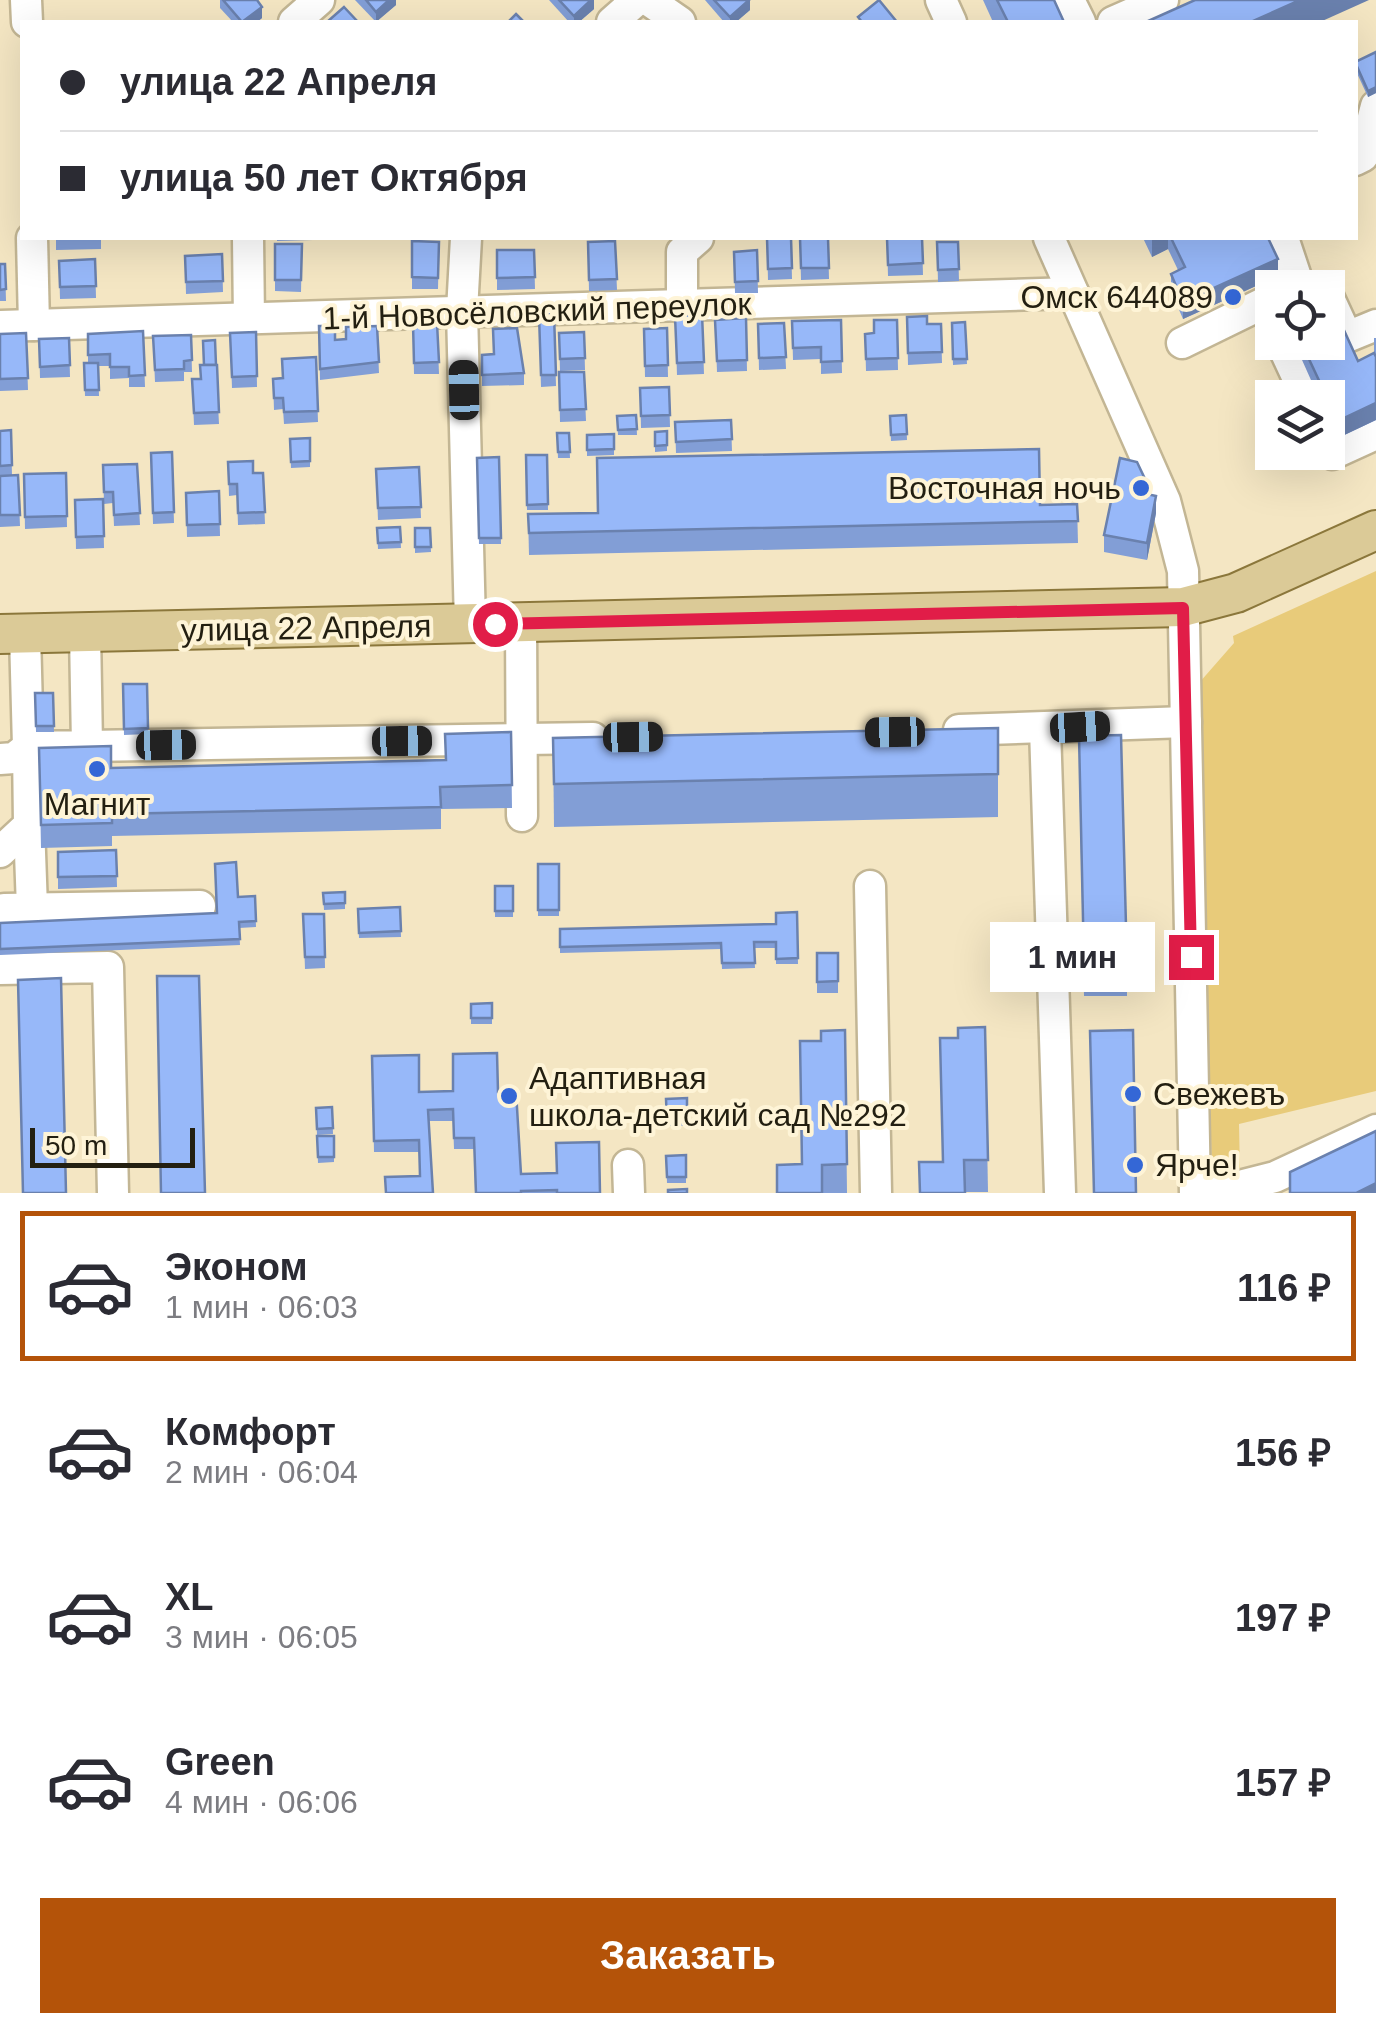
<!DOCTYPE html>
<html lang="ru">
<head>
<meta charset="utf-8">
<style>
  :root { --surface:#fff; --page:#f7f7f7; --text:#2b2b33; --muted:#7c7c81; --line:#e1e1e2; --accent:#b45309 }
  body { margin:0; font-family:Arial,sans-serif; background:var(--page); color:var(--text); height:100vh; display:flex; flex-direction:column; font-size:38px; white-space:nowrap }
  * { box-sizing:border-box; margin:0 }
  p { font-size:32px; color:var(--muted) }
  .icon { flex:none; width:55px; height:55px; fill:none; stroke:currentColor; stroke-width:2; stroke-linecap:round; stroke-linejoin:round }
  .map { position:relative; height:1193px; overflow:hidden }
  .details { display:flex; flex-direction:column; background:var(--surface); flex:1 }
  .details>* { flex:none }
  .banner { position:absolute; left:20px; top:20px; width:1338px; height:220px; border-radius:0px; box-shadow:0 10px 40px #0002; display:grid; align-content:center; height:220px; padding:0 40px; background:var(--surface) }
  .fabs { position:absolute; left:1255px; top:270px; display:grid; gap:20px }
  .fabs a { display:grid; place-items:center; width:90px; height:90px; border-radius:0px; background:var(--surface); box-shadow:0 10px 40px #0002; font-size:50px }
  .scale { position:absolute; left:30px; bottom:25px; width:165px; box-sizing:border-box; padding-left:10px; border:5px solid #231f11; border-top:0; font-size:28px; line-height:35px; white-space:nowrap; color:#231f11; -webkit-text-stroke:8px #fef4d7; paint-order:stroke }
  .end { position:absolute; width:45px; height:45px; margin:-22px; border:12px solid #e11d48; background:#fff; box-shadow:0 0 0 5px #fff }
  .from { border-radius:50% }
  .bubble { position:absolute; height:70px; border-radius:0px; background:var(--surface); box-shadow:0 10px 40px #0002; font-size:32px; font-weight:700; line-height:70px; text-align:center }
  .car { position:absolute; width:30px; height:60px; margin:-30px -15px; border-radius:12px; box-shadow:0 0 8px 2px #0007; background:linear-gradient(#222 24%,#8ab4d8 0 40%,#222 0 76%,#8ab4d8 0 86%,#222 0) }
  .banner b { display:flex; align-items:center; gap:35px; height:95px; font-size:38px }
  .banner b+b { border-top:2px solid var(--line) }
  .banner i { width:25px; height:25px; background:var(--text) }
  ul { padding:18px 0 0; list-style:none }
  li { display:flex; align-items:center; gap:30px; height:150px; margin:0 20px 15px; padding:0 20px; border:5px solid transparent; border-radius:0px }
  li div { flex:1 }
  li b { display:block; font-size:38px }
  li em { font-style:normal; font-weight:700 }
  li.on { border-color:var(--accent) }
  li>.icon { width:90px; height:90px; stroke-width:1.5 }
  .button { display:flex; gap:20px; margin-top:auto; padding:20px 40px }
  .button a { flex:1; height:115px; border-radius:0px; background:var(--accent); color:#fff; font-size:40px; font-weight:700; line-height:115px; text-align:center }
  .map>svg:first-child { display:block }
  .green { fill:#e8cb7a }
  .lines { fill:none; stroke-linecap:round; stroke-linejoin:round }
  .minor-casing { stroke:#c3b694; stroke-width:35 }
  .major-casing { stroke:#8b773b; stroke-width:42 }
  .minor { stroke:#fff; stroke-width:30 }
  .major { stroke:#dbca97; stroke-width:38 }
  .wall { fill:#829ed6 }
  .shaded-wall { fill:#6a81ae }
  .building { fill:#97b8f9; stroke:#6a81ae; stroke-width:2.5 }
  .route { stroke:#e11d48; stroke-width:12 }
  .poi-dot { fill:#3467d6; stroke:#fef4d7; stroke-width:4 }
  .labels { text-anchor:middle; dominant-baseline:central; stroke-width:8; stroke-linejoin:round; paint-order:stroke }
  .poi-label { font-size:32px; fill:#231f11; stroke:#fef4d7; text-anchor:start }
  .street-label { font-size:32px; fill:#231f11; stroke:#fef4d7 }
</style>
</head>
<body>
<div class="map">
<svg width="1376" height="1193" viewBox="0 0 1376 1193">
  <rect width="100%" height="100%" fill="#f4e6c3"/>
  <path class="green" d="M1376 571V1091L1239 1124 1240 1173 1212 1174 1199 683 1234 643 1233 636Z"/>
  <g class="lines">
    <g class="minor-casing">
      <g id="minor">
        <path d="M26 0 27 22"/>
        <path d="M648 0 680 22"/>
        <path d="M941 0 951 22"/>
        <path d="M1069 0 1080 22"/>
        <path d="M294 22 319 0"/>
        <path d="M612 22 637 0"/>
        <path d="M1113 22 1163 0"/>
        <path d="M1355 160 1363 156 1376 106"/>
        <path d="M32 238 34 325"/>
        <path d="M248 238 249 320"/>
        <path d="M466 238 462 311 470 624"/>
        <path d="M1049 238 1165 501 1183 571 1195 1193"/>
        <path d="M1283 238 1299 286"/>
        <path d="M1328 296 1347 337 1376 325"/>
        <path d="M682 308V252L698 238"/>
        <path d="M0 326 1073 293"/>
        <path d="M1281 342 1307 398"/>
        <path d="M1182 343 1272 299"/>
        <path d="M1328 443 1332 454 1376 434"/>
        <path d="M521 623 522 816"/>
        <path d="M1045 728 1060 1193"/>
        <path d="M959 730 1186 722"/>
        <path d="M87 746 593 738"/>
        <path d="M0 759 14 758 28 747 25 634"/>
        <path d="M29 825 32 908"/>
        <path d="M0 852 29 825 28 747 87 746 85 632"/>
        <path d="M870 886 876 1193"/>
        <path d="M4 909 200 906"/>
        <path d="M0 969 108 967 113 1193"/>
        <path d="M628 1165 629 1193"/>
        <path d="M1212 1193 1275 1177 1376 1130"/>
      </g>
    </g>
    <g class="major-casing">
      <path id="major" d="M0 634 1183 607 1236 593 1376 530"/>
    </g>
    <use href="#minor" class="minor"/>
    <use href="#major" class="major"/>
  </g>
  <g class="wall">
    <path d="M220 0H257L262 18 257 22H233L220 8Z"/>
    <path d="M355 0H396V5L376 22Z"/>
    <path d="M549 0H594V9L579 22H569Z"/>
    <path d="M705 0H750V10L736 22H724Z"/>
    <path d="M983 0H1054L1064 22H993Z"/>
    <path d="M1376 52V93L1368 97 1355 69V62Z"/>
    <path d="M56 238H101V249L56 250Z"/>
    <path d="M277 238H313V240L277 241Z"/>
    <path d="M767 238H791L792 279 768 280Z"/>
    <path d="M800 238H828L829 279 801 280Z"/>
    <path d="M887 238H922L923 275 888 276Z"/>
    <path d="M1143 238H1268L1278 276 1183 319 1171 291V274L1178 270 1168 249 1152 257Z"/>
    <path d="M412 241 439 242 438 289H412Z"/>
    <path d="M615 241 617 290 589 291 588 242Z"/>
    <path d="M937 242H958L959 281 938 282Z"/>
    <path d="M275 244H302L301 292 275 291Z"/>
    <path d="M497 250H534L535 289 497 290Z"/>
    <path d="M757 250 758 293H735L734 252Z"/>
    <path d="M222 254 223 292 186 294 185 256Z"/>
    <path d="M95 259 96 298 60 299 59 261Z"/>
    <path d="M0 264H5L6 301H0Z"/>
    <path d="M554 314 556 386 541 387 539 315Z"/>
    <path d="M702 314 704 374 677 375 675 316Z"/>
    <path d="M907 317 927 324H941L942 363 908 365Z"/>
    <path d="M746 318 747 371 717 372 715 320Z"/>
    <path d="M841 320 842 373 821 374V359L793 360 792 321Z"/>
    <path d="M897 320 898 370 866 371 865 334 874 333Z"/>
    <path d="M965 322 967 364 953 365 952 323Z"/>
    <path d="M437 323 439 374H414L413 324Z"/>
    <path d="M784 323 786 369 759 370 758 324Z"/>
    <path d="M319 326 335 340 346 339 377 326 379 373 320 380Z"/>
    <path d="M667 328 668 377H645L644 329Z"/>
    <path d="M143 331 145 387H129V378L110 379V366H98L99 396H85L84 363H88V334Z"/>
    <path d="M256 332 257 387 232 388 230 333Z"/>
    <path d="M584 332 585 370 560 371 559 333Z"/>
    <path d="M26 333 28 390 0 391V334Z"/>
    <path d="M191 335 192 372H184V381L155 382 153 336Z"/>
    <path d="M69 338 70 377 40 378 39 339Z"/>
    <path d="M1374 338H1376V420L1338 438 1328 416V398H1319L1294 342H1328L1358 361 1374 353Z"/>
    <path d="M493 354 524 373V385L482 386V355Z"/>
    <path d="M316 357 318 422 284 424 283 409 274 410 273 379 282 378Z"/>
    <path d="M216 365 219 424 194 425 192 379H200Z"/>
    <path d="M559 372H584L586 421 560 422Z"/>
    <path d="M669 387 670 427 641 428 640 388Z"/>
    <path d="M636 415 637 435H618L617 416Z"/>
    <path d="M906 415 907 440 891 441 890 416Z"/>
    <path d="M731 420 732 451 676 453 675 422Z"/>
    <path d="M11 430 12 476 18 475 20 526 0 527V431Z"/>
    <path d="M667 431V451L655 452V432Z"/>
    <path d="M557 433H569L570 458H558Z"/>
    <path d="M614 434V455L587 456V435Z"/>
    <path d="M310 438V467L291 468 290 439Z"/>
    <path d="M172 452 174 523 153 524 151 453Z"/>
    <path d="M526 455H547L548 510H527Z"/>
    <path d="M499 457 501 544H479L477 458Z"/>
    <path d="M228 462 253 473H263L265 524 238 525 237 495 229 496Z"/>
    <path d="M137 464 140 525 114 526 113 503 104 504 103 465Z"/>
    <path d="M419 467 421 518 378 520 376 469Z"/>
    <path d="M66 473 67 527 25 529 24 474Z"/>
    <path d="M219 491 220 536 187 537 186 493Z"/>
    <path d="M1145 494 1156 513 1147 560 1104 552V535Z"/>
    <path d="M103 499 104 548 76 549 75 500Z"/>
    <path d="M1077 504 1078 543 529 555 528 514Z"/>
    <path d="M400 527 401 548 378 549 377 528Z"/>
    <path d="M415 528H430L431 552 415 553Z"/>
    <path d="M123 684H147L148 734 124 735Z"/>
    <path d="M35 693H53L54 732H36Z"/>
    <path d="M511 732 512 808 441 809V829L112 836V846L41 848 39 748 111 768 445 760Z"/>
    <path d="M553 738 998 774V817L554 827Z"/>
    <path d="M1079 768 1127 964V996H1084Z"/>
    <path d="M116 850 117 887 58 889V852Z"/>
    <rect x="538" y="864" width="21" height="52"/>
    <rect x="495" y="886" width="18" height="31"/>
    <path d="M345 892V909L324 910 323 893Z"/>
    <path d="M255 896 256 927 239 928 240 945 0 955V923L216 913 238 897Z"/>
    <path d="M400 907 401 937 359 938 358 909Z"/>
    <path d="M797 912 798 964H776V948H754L755 968 722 969 721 949 560 953V929L776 924Z"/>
    <path d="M303 914H324L325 968 305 969Z"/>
    <rect x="817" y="953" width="21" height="40"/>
    <path d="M492 1003V1024H471V1004Z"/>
    <path d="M985 1027 988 1192H965L942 1162 958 1038Z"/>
    <path d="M845 1030 847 1193H777L802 1164 821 1041Z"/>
    <path d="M372 1056 419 1092H498L521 1174 600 1193H475L474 1149H454L453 1121H429L420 1176 419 1152H374Z"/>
    <path d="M687 1098V1126H667L666 1099Z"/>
    <path d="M332 1107 333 1134 317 1135 316 1108Z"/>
    <path d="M317 1136H334V1162L318 1163Z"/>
    <path d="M686 1155V1183H667L666 1156Z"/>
  </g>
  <g class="shaded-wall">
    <path d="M389 0H396V5L376 22V12Z"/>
    <path d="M591 0H594V9L579 22H574V16Z"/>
    <path d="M749 0H750V10L736 22H730V17Z"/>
    <path d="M1300 0H1369L1320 22H1251Z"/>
    <path d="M262 7V18L257 22H243Z"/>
    <path d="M1376 87V93L1368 97V91Z"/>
    <path d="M1157 238H1168V249L1152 257V240Z"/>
    <path d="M1278 259V276L1183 319V302Z"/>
    <path d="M1376 403V420L1338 438V421Z"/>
    <path d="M1156 496V513L1147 560V543Z"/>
    <path d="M1376 1183V1193H1356Z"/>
  </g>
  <g class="building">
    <path d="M223 0H257L262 7 242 22Z"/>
    <path d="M366 0H389L376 12Z"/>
    <path d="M559 0H591L574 16Z"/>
    <path d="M714 0H749L730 17Z"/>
    <path d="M879 0 897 22H862L858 17Z"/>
    <path d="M997 0H1054L1064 22H1008Z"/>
    <path d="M1195 0H1300L1251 22H1146Z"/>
    <path d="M344 7 358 22H327Z"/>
    <path d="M516 14 524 22H508Z"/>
    <path d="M1376 52V87L1368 91 1355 62Z"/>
    <path d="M767 238H791L792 268 768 269Z"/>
    <path d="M800 238H828L829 268H801Z"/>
    <path d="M887 238H922L923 263 888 265Z"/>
    <path d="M1171 238H1268L1278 259 1183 302 1171 274 1185 267Z"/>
    <path d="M412 241 439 242 438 278 412 277Z"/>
    <path d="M615 241 617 279 589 280 588 242Z"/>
    <path d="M937 242H958L959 269 938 270Z"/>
    <path d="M275 244H302L301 280H275Z"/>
    <path d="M497 250H534L535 277 497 278Z"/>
    <path d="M757 250 758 281 735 282 734 252Z"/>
    <path d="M222 254 223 281 186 282 185 256Z"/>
    <path d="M95 259 96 286 60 287 59 261Z"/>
    <path d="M0 264H5L6 289 0 290Z"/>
    <path d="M1328 295 1358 361 1374 353 1376 357V403L1338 421 1301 342H1328Z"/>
    <path d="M554 314 556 375H541L539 315Z"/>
    <path d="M702 314 704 362 677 363 675 316Z"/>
    <path d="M927 316V324H941L942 352 908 353 907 317Z"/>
    <path d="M746 318 747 360 717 361 715 320Z"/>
    <path d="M841 320 842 361 821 362V347L793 348 792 321Z"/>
    <path d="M874 320H897L898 358 866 359 865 334 874 333Z"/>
    <path d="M965 322 967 359H953L952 323Z"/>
    <path d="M437 323 439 362 414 363 413 324Z"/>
    <path d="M784 323 786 357 759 358 758 324Z"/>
    <path d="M319 326H335V340L346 339V327L377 326 379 362 320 369Z"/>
    <path d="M517 328 524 373 482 375V355L494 354 493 329Z"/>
    <path d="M667 328 668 365 645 366 644 329Z"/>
    <path d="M143 331 145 375 129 376V367H110V354L88 355V334Z"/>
    <path d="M256 332 257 376 232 377 230 333Z"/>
    <path d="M584 332 585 358 560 359 559 333Z"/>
    <path d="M26 333 28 378 0 379V334Z"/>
    <path d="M191 335 192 360 184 361V369L155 370 153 336Z"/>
    <path d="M69 338 70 365 40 367 39 339Z"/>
    <path d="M215 340 216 365H204L203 341Z"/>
    <path d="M316 357 318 411 284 412 283 398H274L273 379 283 378 282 359Z"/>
    <path d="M84 363H98L99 390H85Z"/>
    <path d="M200 365H217L219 412 194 413 192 379H201Z"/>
    <path d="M559 372H584L586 409 560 410Z"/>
    <path d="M669 387 670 415 641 416 640 388Z"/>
    <path d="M636 415 637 429 618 430 617 416Z"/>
    <path d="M906 415 907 434 891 435 890 416Z"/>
    <path d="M731 420 732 439 676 442 675 422Z"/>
    <path d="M11 430 12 465 0 466V431Z"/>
    <path d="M667 431V445L655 446V432Z"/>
    <path d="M557 433H569L570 452H558Z"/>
    <path d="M614 434V449L587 450V435Z"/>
    <path d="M310 438V461L291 462 290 439Z"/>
    <path d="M1039 449 1040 505 1077 504 1078 521 529 533 528 514 598 513 597 458Z"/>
    <path d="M172 452 174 512 153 513 151 453Z"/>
    <path d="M526 455H547L548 504 527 505Z"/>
    <path d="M499 457 501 538H479L477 458Z"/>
    <path d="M1120 458 1137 462 1145 479 1142 493 1156 496 1147 543 1104 535Z"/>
    <path d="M253 461V473H263L265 512 238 513 237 484H229L228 462Z"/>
    <path d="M137 464 140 513 114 515 113 492H104L103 465Z"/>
    <path d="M419 467 421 507 378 508 376 469Z"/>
    <path d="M66 473 67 516 25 517 24 474Z"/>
    <path d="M18 475 20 515H0V476Z"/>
    <path d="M219 491 220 524 187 525 186 493Z"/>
    <path d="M103 499 104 536 76 537 75 500Z"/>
    <path d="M400 527 401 542 378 543 377 528Z"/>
    <path d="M415 528H430L431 547H415Z"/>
    <path d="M123 684H147L148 728 124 729Z"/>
    <path d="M35 693H53L54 726H36Z"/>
    <path d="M998 728V774L554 784 553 738Z"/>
    <path d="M511 732 512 785 440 787 441 807 112 814V823L41 825 39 748 111 746V768L446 760 445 734Z"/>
    <path d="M1121 735 1127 964H1084L1079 736Z"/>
    <path d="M116 850 117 876 58 877V852Z"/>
    <path d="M236 862 238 897 255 896 256 921 239 922 240 939 0 949V923L217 913 215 864Z"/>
    <rect x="538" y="864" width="21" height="46"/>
    <rect x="495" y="886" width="18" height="25"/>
    <path d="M345 892V903L324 904 323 893Z"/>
    <path d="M400 907 401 931 359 933 358 909Z"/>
    <path d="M797 912 798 958 776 959V942H754L755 963H722L721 943 560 947V929L776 924V913Z"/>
    <path d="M303 914H324L325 957H305Z"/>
    <path d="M817 953H838V981L817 982Z"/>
    <path d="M157 976H199L205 1193H161Z"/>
    <path d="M61 978 66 1193H23L18 980Z"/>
    <path d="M492 1003V1018H471V1004Z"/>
    <path d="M985 1027 988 1160H964L965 1193H920L919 1162H943L940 1038H958V1028Z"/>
    <path d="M845 1030 847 1164 822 1165V1193H777V1165L802 1164 800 1041H821V1031Z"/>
    <path d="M1133 1030 1136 1193H1094L1090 1031Z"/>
    <path d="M497 1053 498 1092 516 1091 521 1174 557 1173 556 1143 599 1142 600 1193H557V1190L521 1191V1193H476L474 1138H454L453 1109 428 1110 433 1193H386L385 1177 420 1176 419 1140 374 1141 372 1056 419 1055V1092L453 1091V1054Z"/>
    <path d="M687 1098V1120L667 1121 666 1099Z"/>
    <path d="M332 1107 333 1128 317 1129 316 1108Z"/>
    <path d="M1376 1131V1183L1356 1193H1290V1172Z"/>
    <path d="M317 1136H334V1157H318Z"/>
    <path d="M686 1155V1177H667L666 1156Z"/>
    <path d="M687 1189V1193H668V1190Z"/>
  </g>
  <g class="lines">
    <path class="route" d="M495 624 1183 608 1191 957"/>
  </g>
  <g class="poi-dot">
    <circle cx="1233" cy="297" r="10"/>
    <circle cx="1141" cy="488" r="10"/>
    <circle cx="97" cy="769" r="10"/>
    <circle cx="1133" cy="1094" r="10"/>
    <circle cx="509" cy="1096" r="10"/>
    <circle cx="1135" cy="1165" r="10"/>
  </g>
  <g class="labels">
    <g class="poi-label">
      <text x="1213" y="297" text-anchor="end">Омск 644089</text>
      <text x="1121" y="488" text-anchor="end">Восточная ночь</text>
      <text x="97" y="804" text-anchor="middle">Магнит</text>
      <text x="529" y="1078">Адаптивная<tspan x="529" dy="37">школа-детский сад №292</tspan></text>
      <text x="1153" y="1094">Свежевъ</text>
      <text x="1155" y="1165">Ярче!</text>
    </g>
    <g class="street-label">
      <text transform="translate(537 311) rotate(-2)">1-й Новосёловский переулок</text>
      <text transform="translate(306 628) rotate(-1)">улица 22 Апреля</text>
    </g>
  </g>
</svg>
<div class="fabs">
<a><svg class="icon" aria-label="locate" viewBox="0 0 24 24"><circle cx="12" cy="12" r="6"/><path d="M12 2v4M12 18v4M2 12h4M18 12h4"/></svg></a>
<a><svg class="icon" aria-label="layers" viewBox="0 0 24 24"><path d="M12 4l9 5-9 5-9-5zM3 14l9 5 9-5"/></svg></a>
</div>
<div class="scale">50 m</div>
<i class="end from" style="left:495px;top:624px"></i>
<i class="end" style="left:1191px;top:957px"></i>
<div class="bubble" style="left:990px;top:922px;width:165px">1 мин</div>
<i class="car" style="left:464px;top:390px;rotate:359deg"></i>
<i class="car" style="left:1080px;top:727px;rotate:87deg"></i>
<i class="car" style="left:895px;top:732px;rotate:269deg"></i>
<i class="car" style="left:633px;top:737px;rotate:89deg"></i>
<i class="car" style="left:402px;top:741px;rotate:89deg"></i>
<i class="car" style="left:166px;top:745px;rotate:89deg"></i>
<div class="banner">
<b><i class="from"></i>улица 22 Апреля</b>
<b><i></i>улица 50 лет Октября</b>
</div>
</div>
<section class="details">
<ul>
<li class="on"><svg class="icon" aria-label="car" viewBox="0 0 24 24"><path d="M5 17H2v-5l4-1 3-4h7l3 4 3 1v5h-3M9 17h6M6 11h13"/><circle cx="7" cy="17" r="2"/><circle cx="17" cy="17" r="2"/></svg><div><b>Эконом</b><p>1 мин · 06:03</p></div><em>116 ₽</em></li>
<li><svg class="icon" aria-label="car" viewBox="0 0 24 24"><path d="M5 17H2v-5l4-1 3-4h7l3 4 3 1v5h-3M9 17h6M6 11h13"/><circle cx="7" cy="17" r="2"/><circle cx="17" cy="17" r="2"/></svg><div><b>Комфорт</b><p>2 мин · 06:04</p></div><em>156 ₽</em></li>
<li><svg class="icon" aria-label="car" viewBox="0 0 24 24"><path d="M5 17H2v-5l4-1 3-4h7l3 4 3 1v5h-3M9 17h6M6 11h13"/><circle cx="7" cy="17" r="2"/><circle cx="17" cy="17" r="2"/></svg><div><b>XL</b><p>3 мин · 06:05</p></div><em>197 ₽</em></li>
<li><svg class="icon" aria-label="car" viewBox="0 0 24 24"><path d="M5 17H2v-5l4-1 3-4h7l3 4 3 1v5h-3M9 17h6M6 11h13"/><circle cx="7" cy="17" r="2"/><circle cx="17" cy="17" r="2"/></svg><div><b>Green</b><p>4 мин · 06:06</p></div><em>157 ₽</em></li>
</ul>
<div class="button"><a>Заказать</a></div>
</section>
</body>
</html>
